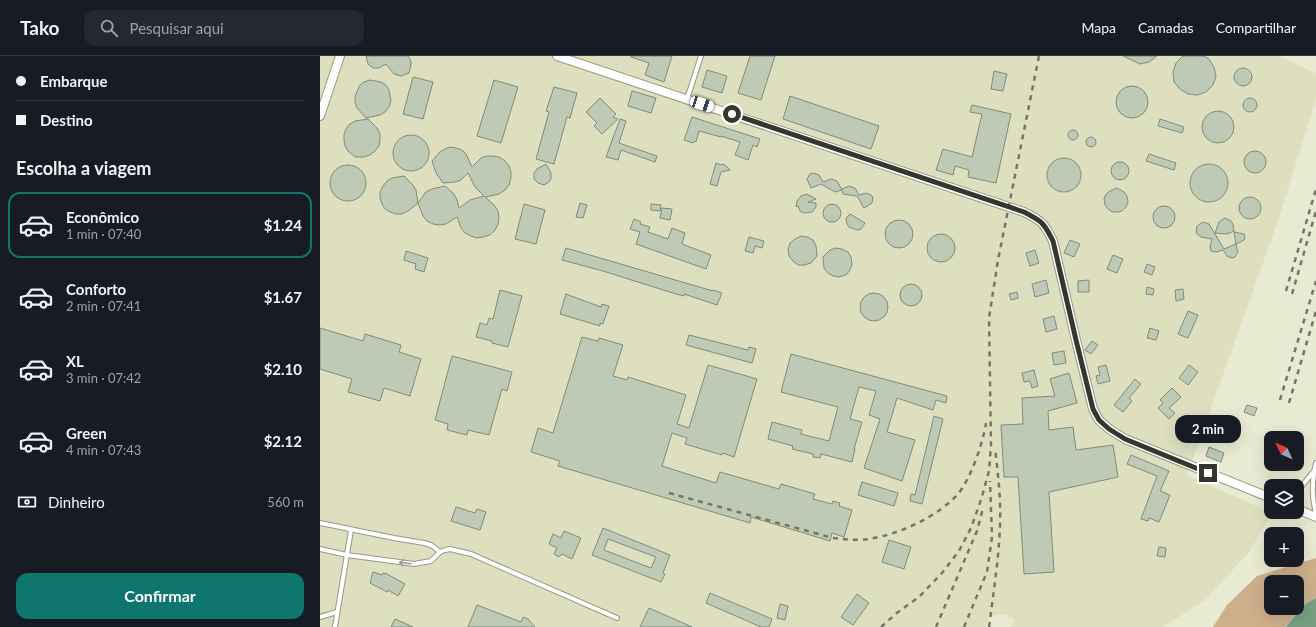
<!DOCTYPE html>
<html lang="pt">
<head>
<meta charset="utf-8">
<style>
  :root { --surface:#171b24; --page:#242831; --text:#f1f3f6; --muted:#9ea1a6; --line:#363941; --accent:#0f766e }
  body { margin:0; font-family:Lato,sans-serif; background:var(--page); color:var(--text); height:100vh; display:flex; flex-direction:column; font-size:15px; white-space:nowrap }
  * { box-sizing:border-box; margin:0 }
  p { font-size:13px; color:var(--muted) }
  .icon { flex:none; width:22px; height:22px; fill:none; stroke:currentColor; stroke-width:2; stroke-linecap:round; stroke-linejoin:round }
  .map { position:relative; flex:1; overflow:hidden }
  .details { display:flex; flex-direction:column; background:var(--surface); width:320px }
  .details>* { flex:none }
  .top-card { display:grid; align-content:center; height:88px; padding:0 16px; background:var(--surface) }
  .needle { width:26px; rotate:314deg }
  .buttons { position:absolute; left:944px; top:375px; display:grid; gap:8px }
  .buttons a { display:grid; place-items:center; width:40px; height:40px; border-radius:8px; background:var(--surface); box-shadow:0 4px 16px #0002; font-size:20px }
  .end { position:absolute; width:18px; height:18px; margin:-9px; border:5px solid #35362c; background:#fff; box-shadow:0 0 0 2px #fff }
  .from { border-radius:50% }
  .bubble { position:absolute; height:28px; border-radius:12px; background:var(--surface); box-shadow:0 4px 16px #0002; font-size:13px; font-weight:700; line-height:28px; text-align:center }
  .car { position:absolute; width:12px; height:24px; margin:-12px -6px; border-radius:5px; box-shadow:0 0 3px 1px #0007; background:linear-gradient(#fff 24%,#345 0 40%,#fff 0 76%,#345 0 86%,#fff 0) }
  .top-card b { display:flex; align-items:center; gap:14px; height:38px; font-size:15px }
  .top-card b+b { border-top:1px solid var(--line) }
  .top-card i { width:10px; height:10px; background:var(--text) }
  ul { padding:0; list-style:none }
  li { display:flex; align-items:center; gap:12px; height:66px; margin:0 8px 6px; padding:0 8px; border:2px solid transparent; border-radius:12px }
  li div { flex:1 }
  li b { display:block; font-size:15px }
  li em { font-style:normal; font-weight:700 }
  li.selected { border-color:var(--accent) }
  li>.icon { width:36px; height:36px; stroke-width:1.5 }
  h2 { padding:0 16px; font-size:18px; line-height:48px }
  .pay { display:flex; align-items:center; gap:10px; height:44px; padding:0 16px; font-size:15px }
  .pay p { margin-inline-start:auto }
  .cta { display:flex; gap:8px; margin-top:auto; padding:8px 16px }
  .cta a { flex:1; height:46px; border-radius:12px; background:var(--accent); color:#fff; font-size:16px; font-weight:700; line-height:46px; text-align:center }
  header { display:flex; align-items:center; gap:24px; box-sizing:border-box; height:56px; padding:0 20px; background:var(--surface); border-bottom:1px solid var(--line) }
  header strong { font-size:19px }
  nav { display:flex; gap:22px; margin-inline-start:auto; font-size:14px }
  .search { width:280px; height:36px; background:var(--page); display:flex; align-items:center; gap:10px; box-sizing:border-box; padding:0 14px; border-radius:12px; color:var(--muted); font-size:15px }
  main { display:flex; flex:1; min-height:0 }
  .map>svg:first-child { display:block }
  .built { fill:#dddfbf }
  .green { fill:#ceaf8c; fill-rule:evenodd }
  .water { fill:#789f82 }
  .building { fill:#becab5; stroke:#808c78; fill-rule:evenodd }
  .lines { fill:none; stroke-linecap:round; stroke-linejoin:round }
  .service-casing { stroke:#989a83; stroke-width:6 }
  .minor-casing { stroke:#989a83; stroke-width:10 }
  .service { stroke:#fff; stroke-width:4 }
  .minor { stroke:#fff; stroke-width:8 }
  .rail { stroke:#757667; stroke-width:2.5; stroke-dasharray:5 5; stroke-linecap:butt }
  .oneway { stroke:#9a9a96 }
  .route { stroke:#35362c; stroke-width:5 }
</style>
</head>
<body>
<header>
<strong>Tako</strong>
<div class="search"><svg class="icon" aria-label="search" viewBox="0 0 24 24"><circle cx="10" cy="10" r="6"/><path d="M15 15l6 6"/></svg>Pesquisar aqui</div>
<nav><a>Mapa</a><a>Camadas</a><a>Compartilhar</a></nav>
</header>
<main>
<section class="details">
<div class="top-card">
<b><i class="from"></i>Embarque</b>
<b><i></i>Destino</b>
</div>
<h2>Escolha a viagem</h2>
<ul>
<li class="selected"><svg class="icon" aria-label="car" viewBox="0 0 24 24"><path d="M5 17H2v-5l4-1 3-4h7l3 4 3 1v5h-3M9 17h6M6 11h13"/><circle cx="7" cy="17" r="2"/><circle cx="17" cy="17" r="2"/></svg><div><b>Econômico</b><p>1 min · 07:40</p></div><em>$1.24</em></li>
<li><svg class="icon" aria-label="car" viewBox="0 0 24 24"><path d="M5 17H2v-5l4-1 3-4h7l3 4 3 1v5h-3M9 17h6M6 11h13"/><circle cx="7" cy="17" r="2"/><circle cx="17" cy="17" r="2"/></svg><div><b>Conforto</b><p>2 min · 07:41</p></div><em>$1.67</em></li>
<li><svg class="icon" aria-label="car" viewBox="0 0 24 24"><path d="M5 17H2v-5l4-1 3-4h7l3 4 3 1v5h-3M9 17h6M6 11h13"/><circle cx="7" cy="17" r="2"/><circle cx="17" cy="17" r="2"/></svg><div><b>XL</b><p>3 min · 07:42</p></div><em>$2.10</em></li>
<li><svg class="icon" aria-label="car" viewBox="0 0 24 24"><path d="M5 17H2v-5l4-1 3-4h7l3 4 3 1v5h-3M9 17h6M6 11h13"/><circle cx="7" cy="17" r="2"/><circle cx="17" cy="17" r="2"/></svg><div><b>Green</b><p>4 min · 07:43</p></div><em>$2.12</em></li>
</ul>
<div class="pay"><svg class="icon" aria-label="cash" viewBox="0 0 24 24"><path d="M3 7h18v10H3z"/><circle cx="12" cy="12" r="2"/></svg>Dinheiro<p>560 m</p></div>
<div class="cta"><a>Confirmar</a></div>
</section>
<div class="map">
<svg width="996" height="571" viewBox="0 0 996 571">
  <rect width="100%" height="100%" fill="#e8ead2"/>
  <path class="built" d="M0 0H959L996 17V43L958 165 867 419 952 457 929 496 885 544 843 571H691L695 563 684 558 669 561 665 571H0Z"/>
  <path class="green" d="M996 502V542L985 548 966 571H893L907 549 937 520ZM951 526H977V552H951Z"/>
  <path class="water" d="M996 542V571H966L985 548Z"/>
  <g class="building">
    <path d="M46 0H88L91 5V9L89 17 81 20 74 18 66 8 59 12H53L48 8Z"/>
    <path d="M311 0H352L344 26 325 19 329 7 311 1Z"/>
    <path d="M430 0H455L441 44 418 37Z"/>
    <path d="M803 0H837L829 6 820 8Z"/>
    <path d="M863 0H884L889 3 894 11 896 20 893 29 886 36 877 39 868 38 860 33 854 26 853 16 856 7Z"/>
    <circle cx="923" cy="21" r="9"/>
    <path d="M387 14 407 20 402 37 382 31Z"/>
    <path d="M674 15 687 18 683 35 671 33Z"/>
    <path d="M93 21 113 26 103 63 83 58Z"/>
    <path d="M50 24 61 26 66 29 69 34 71 45 69 51 65 56 60 59 46 62 37 52 35 46V40L40 29 44 26Z"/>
    <path d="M174 24 198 31 181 87 157 80Z"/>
    <circle cx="812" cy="46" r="16"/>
    <path d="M234 31 257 37 250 62 247 61 234 108 216 103 229 56 226 55Z"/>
    <path d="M312 35 336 42 331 57 308 50Z"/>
    <path d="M470 40 559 70 551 93 463 63Z"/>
    <path d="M280 42 296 58 293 61 298 63 282 78 274 70 277 67 266 56Z"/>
    <circle cx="930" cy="49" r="7"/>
    <path d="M652 49 691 58 676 127 648 121 649 114 635 110 633 119 616 114 623 93 652 101 662 58 650 56Z"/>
    <circle cx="898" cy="71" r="16"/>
    <path d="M372 61 440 83 437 91 433 89 428 104 415 99 420 86 401 80V81L379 75 376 86 374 85 373 87 364 84Z"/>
    <path d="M48 63 57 72 60 78V84L59 90 55 95 50 99 44 101H35L28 95 25 90 24 84V78L26 73 30 68 35 65Z"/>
    <path d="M300 63 306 65 299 87 337 100 335 106 301 94 298 104 286 101Z"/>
    <path d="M840 63 864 71 862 77 838 70Z"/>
    <circle cx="753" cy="79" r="5"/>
    <circle cx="91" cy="97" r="18"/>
    <circle cx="771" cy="86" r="5"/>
    <path d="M130 91 136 92 142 94 146 98 152 111 161 102 167 100H173L179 101 185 105 189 110 191 116V122L189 129 185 134 179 138 165 141 174 149 178 155 179 162 178 168 175 174 170 179 163 181 157 182 151 180 145 177 141 172 137 161 126 168 119 169 113 168 107 165 103 160 98 147 106 136 112 133 125 130 134 138 137 144 139 152 150 144 164 140 155 131 148 117 141 124 135 126 123 127 116 117 112 105 120 96 125 93Z"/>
    <circle cx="935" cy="106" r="11"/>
    <path d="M829 98 856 107 854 114 826 105Z"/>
    <circle cx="744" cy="119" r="17"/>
    <circle cx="800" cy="115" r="9"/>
    <path d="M396 107 401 109 404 108 410 114 401 116 397 130 390 128Z"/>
    <path d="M226 108 231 117V123L229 126 224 129 218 127 214 123V117L217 113Z"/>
    <circle cx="889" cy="127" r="19"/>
    <circle cx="28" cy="127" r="18"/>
    <path d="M493 117 499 119 503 126 511 123 517 125 522 134 515 136 501 128 491 132 487 123 490 118Z"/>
    <path d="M84 120 93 129 96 134 98 147 88 155 82 158H76L70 156 65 153 62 148 60 142V136L63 130 67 125 72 122Z"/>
    <path d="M529 130 535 132 539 139 546 137 551 139 553 141 552 147 544 152 537 140 523 138 522 133Z"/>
    <path d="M797 132 804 136 807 140 808 146 806 151 802 155 798 156H792L788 153 785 149 784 143 786 138 790 135Z"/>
    <path d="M487 138 496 143 488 146 496 147V151L492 156 484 157 480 155 478 150 476 151 477 145 481 140Z"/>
    <circle cx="930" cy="152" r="11"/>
    <path d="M260 147 267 149 263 162 256 161Z"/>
    <circle cx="512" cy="157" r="9"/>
    <path d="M204 148 225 154 216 188 195 183Z"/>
    <path d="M331 148 341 149 340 155 331 154Z"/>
    <circle cx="844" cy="161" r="11"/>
    <path d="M342 152 352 153 350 164 340 162Z"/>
    <path d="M530 158 545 167 541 173 537 174 529 171 527 168 526 162Z"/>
    <path d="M905 162 911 165 913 168 914 175 907 178 895 177 899 166Z"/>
    <path d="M314 163 321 166 320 168 330 171 328 176 348 183 352 172 365 177 362 188 391 199 386 213 316 188 320 176 310 173Z"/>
    <circle cx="579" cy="178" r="14"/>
    <path d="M883 166 889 168 904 193 916 188 914 176 924 178 925 182 924 184 916 188 918 196 915 201 912 202 907 200 903 194 896 196 891 195 890 190 892 183 881 181 876 177 877 170Z"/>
    <circle cx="621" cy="192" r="14"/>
    <path d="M481 180 487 181 493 184 496 190 497 200 491 207 484 209H478L473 205 469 200 468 194 470 187 475 183Z"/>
    <path d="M429 181 444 185 442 192 435 190 433 197 425 195Z"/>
    <path d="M750 184 760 188 754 201 744 197Z"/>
    <path d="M246 192 393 235V234L402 237 397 249 364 238V240L356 238 283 215 242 204Z"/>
    <path d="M516 192 522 193 528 196 531 201 532 208 530 214 526 219 519 221 513 220 508 217 504 212 503 201 510 194Z"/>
    <path d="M715 194 719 207 710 210 706 197Z"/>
    <path d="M86 195 108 202 104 216 95 213 96 208 84 204Z"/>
    <path d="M793 199 803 203 797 217 787 213Z"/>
    <path d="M827 208 835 211 832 219 824 216Z"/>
    <path d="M726 224 729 237 715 241 712 228Z"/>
    <path d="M769 224V236H758V225Z"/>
    <circle cx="591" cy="239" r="11"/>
    <path d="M827 231 834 233 833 239 826 238Z"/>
    <path d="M863 233 864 243 856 245 855 234Z"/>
    <path d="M180 234 202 240 188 291 172 287V285L156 281 160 267 167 269 169 262 173 263Z"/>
    <path d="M697 236 698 242 691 244 689 238Z"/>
    <circle cx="554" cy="251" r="14"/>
    <path d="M246 238 281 251 282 248 289 250 283 268 280 267V270L240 258Z"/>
    <path d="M868 255 878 259 868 282 858 278Z"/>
    <path d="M734 260 737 273 726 276 723 263Z"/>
    <path d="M0 272 43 285 45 278 81 289 79 296 101 303 90 340 64 332 60 345 28 336 32 323 0 313Z"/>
    <path d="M830 272 839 275 836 284 827 282Z"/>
    <path d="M369 279 428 294 429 291 436 293 432 307 366 289Z"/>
    <path d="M262 281 278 285 279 282 303 289 293 320 307 324 308 321 366 339 357 368 369 372 388 309 437 323 414 401 403 397 402 399 365 388 367 382 352 377 342 410 396 427 400 416 459 433 461 428 495 438 493 443 512 448 513 445 520 447 519 450 532 454 524 481 512 477 510 485 431 461 430 467 238 410 240 405 211 396 218 372 233 377Z"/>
    <path d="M772 285 778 289 771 298 765 294Z"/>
    <path d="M744 295 746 307 734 309 732 297Z"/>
    <path d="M471 298 627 340 626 347 616 344 613 354 577 342 567 376 595 384 582 425 544 412 560 363 549 359 556 335 539 331 530 363 542 366 534 393H535L532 406 501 398 500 402 493 401V398L472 393 473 390 448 383 452 366 482 374 481 378 509 385 518 351 461 336Z"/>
    <path d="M132 300 192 316 187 335 182 333 169 379 148 374 147 379 127 374 128 368 115 364Z"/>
    <path d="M786 309 790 325 778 328 776 320 780 319 778 311Z"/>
    <path d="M869 309 878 316 868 329 859 322Z"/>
    <path d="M714 314 718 330 712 332 710 325 704 326 702 317Z"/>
    <path d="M749 317 757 347 728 355 729 374 753 371 756 394 793 389 798 421 729 436 734 516 704 518 698 421H684L681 369 703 368 702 342 735 340 730 323Z"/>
    <path d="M815 323 821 328 809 342 812 345 803 356 794 349Z"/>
    <path d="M852 332 861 341 849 352 855 357 849 363 838 352 843 347 840 344Z"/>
    <path d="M927 349 937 352 934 360 924 356Z"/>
    <path d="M614 360 623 363 602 448 590 445 591 438 595 439Z"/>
    <path d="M889 391 904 397 901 406 886 400Z"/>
    <path d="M811 399 849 415 840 435 850 439 839 466 829 462 828 465 821 463 837 420 807 408Z"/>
    <path d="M542 426 578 437 574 450 538 439Z"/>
    <path d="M136 451 155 457 157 453 166 456 160 474 131 465Z"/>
    <path d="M283 472 350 499 343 517 345 518 341 526 272 499ZM288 483 336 501 331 512 284 494Z"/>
    <path d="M244 475 261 482 252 503 242 498 239 501 234 498 237 492 229 488 233 478 241 482Z"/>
    <path d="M569 484 591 491 584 513 562 506Z"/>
    <path d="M839 491 846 492 845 501 837 500Z"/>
    <path d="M53 516 62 519 63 517 67 518 85 528 78 540 68 534 67 536 50 527Z"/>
    <path d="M390 537 452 563 449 571H441L386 547Z"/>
    <path d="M537 538 549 547 533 569 521 561Z"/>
    <path d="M460 548 468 550 465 564 457 562Z"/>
    <path d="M157 549 201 566 203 561 208 563 215 571H148Z"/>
    <path d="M329 552 372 571H320Z"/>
    <path d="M75 563 93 571H71Z"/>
  </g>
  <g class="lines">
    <g class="service-casing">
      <g id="service">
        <path d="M367 43 381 0"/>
        <path d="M996 407C992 424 991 440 996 457"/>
        <path d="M977 433 981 431 994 415"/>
        <path d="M0 467 74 482 104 487 111 489 120 496"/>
        <path d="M0 493 27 499 94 508 111 505 120 496 125 494 130 493 151 498 297 562"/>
        <path d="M0 561 17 556"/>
        <path d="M15 571 31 474"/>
      </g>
    </g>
    <g class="minor-casing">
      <g id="minor">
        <path d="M237 0 704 156C722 165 724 167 733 185L756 284 773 353 779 364 789 373 805 383 951 442"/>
        <path d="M0 60 20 0"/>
        <path d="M977 453 996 461"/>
      </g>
    </g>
    <use href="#service" class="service"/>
    <use href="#minor" class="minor"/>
    <g class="rail">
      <path d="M966 235 996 133"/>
      <path d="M972 238 996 155"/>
      <path d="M960 344 996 225"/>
      <path d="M969 347 996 255"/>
      <path d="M349 437 513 482C525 483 537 485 549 483 580 478 617 461 638 438 651 422 663 387 666 367"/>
      <path d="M561 571 578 556 599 541 622 517 639 495 651 472 661 444 669 415 671 389 669 262 678 204 719 0"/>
      <path d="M616 571 657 475 663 452"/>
      <path d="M644 571 667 516 672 481 670 425"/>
      <path d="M669 571 670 564C674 532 679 501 680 469 681 443 678 418 675 392"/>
    </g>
  </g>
  <defs><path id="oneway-shaft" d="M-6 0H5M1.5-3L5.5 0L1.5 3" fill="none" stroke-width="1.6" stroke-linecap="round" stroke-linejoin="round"/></defs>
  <use class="oneway" href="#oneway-shaft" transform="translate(85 507) rotate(-173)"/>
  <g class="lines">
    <path class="route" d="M412 58 704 156C722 165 724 167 733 185L756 284 773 353 779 364 789 373 805 383 888 417"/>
  </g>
</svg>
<div class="buttons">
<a><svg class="needle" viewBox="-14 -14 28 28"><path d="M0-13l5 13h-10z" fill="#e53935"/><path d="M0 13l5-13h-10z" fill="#9ea1a6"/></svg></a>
<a><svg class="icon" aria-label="layers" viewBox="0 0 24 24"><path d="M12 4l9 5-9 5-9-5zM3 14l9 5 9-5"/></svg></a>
<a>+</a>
<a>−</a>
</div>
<i class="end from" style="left:412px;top:58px"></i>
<i class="end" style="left:888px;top:417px"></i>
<div class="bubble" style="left:855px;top:359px;width:66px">2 min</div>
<i class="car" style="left:382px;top:48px;rotate:108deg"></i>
</div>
</main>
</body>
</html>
